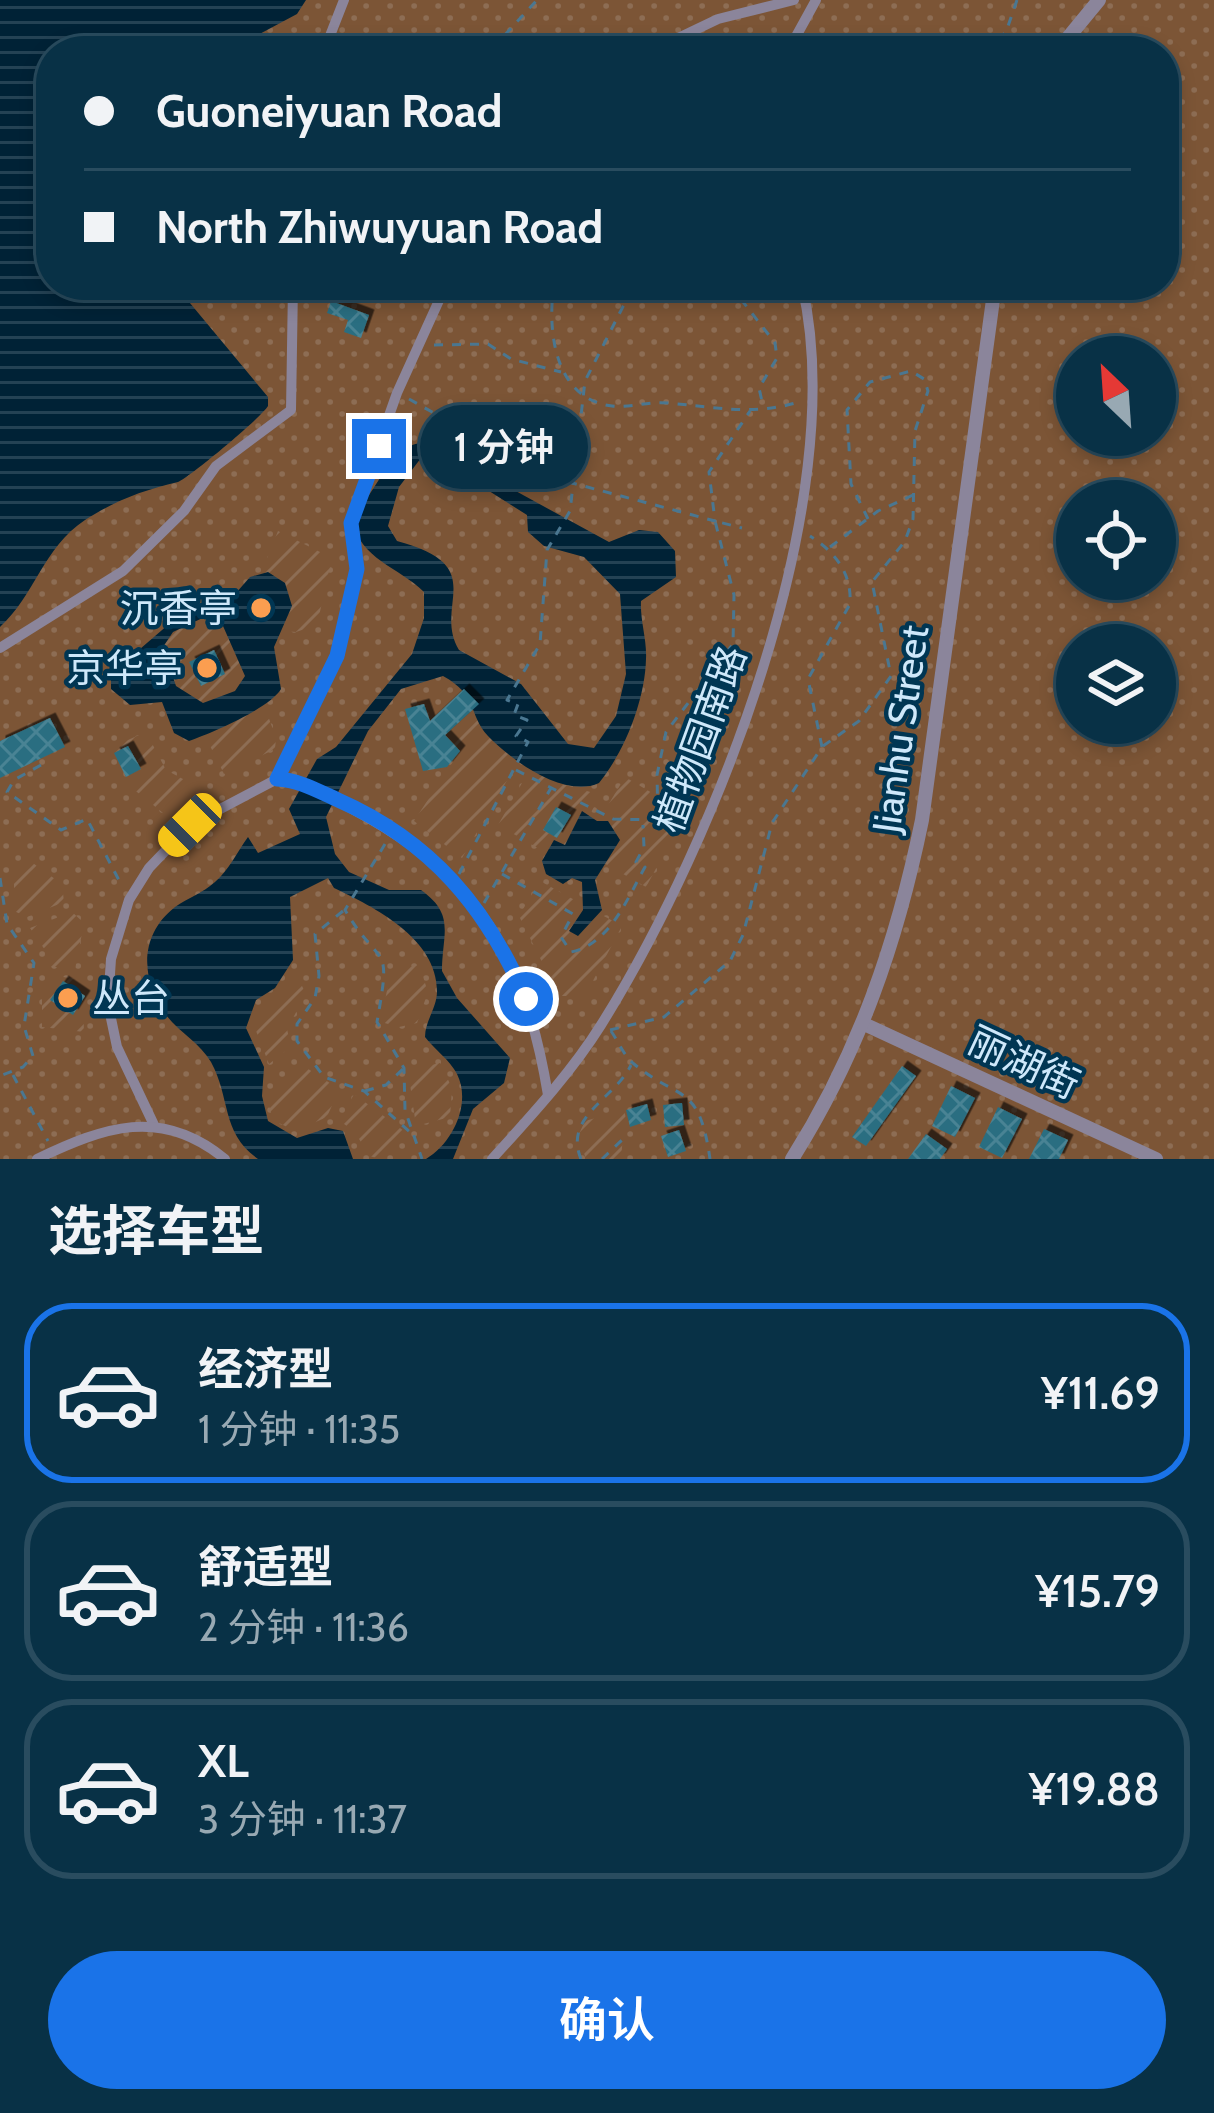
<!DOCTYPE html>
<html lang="zh">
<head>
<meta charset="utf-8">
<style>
  :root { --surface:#083146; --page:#11394d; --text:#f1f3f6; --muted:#98a9b3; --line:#294c5f; --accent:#1a73e8 }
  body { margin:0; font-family:Cabin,"Noto Sans SC",sans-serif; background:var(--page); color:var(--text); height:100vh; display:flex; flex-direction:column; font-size:45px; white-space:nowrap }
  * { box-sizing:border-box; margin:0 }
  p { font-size:39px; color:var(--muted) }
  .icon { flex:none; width:66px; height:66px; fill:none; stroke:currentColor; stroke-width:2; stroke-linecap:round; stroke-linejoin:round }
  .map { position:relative; height:1159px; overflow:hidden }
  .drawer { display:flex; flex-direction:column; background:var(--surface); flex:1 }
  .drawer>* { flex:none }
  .top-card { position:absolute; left:36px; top:36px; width:1143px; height:264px; border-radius:48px; box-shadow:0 6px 18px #0003,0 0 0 3px var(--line); display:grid; align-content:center; height:264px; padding:0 48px; background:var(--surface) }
  .needle { width:78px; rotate:335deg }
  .tools { position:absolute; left:1056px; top:336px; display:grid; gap:24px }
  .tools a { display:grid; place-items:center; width:120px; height:120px; border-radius:50%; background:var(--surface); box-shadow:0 6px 18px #0003,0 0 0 3px var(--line); font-size:60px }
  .end { position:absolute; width:54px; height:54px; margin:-27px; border:15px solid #1a73e8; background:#fff; box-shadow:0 0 0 6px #fff }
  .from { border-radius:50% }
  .bubble { position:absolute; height:84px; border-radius:42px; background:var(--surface); box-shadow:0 6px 18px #0003,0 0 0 3px var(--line); font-size:39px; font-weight:600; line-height:84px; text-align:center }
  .car { position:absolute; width:36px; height:72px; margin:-36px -18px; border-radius:15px; box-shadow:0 0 9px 3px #0007; background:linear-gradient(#f5c518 24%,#345 0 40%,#f5c518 0 76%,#345 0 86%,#f5c518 0) }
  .top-card b { display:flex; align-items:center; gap:42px; height:114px; font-size:45px }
  .top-card b+b { border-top:3px solid var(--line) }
  .top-card i { width:30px; height:30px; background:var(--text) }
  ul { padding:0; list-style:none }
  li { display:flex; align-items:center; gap:36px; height:180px; margin:0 24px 18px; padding:0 24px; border:6px solid var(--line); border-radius:48px }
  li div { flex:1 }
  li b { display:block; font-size:45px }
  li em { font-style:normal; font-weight:600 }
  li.active { border-color:var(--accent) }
  li>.icon { width:108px; height:108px; stroke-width:1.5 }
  h2 { padding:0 48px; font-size:54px; line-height:144px }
  .button { display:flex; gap:24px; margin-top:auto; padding:24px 48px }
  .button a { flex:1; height:138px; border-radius:72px; background:var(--accent); color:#fff; font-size:48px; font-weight:600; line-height:138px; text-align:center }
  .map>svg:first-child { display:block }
  .park { fill:url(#park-dots); fill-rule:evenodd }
  .garden { fill:url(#garden-furrows) }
  .water { fill:url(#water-rules); fill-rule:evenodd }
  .building { fill:url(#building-cross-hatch); filter:url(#shadow) }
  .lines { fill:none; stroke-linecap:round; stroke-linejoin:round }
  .path { stroke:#4a7791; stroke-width:3; stroke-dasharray:9 9; stroke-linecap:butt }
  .minor { stroke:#8b859b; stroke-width:10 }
  .tertiary { stroke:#8b859b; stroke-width:14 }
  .route { stroke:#1a73e8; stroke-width:15 }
  .poi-dot { fill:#fb9e50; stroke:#003653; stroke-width:4.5 }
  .labels { text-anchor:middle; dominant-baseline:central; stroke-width:9; stroke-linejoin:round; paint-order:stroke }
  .poi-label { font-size:39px; fill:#cee8fa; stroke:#003653; text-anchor:end }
  .street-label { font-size:39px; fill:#cee8fa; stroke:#003653 }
</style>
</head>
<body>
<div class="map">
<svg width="1214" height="1159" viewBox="0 0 1214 1159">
  <defs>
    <pattern id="park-dots" width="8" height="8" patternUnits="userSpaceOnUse" patternTransform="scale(3)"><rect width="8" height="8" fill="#7c5536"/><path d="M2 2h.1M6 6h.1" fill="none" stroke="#8d6d54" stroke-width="1.8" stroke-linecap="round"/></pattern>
    <pattern id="garden-furrows" width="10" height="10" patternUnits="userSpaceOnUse" patternTransform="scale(3)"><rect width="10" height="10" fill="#7c5536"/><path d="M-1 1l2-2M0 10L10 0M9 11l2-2" fill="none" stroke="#8d6d54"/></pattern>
    <pattern id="water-rules" width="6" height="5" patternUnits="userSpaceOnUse" patternTransform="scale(3)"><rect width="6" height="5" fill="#002236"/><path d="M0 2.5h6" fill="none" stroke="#244254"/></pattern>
    <pattern id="building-cross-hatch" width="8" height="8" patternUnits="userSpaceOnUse" patternTransform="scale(3)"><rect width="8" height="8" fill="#2a6e81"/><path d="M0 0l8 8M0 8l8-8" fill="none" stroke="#488394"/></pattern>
    <filter id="shadow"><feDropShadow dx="5.5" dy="-5.5" stdDeviation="0" flood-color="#0009"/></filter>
  </defs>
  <rect width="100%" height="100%" fill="#0b415e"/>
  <path class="park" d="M0 0H1214V1159H0ZM51 51H1164V285H51ZM1077 357H1155V435H1077ZM1077 501H1155V579H1077ZM1077 645H1155V723H1077Z"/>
  <g class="garden">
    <path d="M278 531 332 558 317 625 296 632 245 628 243 600 257 583Z"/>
    <path d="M216 611 239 635 276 738 275 749 224 774C202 727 176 688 157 640L199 612Z"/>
    <path d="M476 704 494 741 520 758 462 858 414 821 460 751 445 735Z"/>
    <path d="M146 732 166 770 198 787 168 817 132 788 112 747Z"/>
    <path d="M534 762 562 784 601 795 562 862 498 825Z"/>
    <path d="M625 777 686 813 646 887 581 850Z"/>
    <path d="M30 861 62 884 64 902 27 917 14 911V869Z"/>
    <path d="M540 881 622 926 585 996H559L519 916Z"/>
    <path d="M72 912 84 923 75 969 45 966V950L30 928Z"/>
    <path d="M419 965 428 992 417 1023 399 1027 381 1022 391 969Z"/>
    <path d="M294 970 306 994 287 1029 291 1047 269 1064 251 1018Z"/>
    <path d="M50 975 82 980 84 1032 42 1027V994Z"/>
    <path d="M299 1063 339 1089 327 1117 295 1131 273 1120 267 1098Z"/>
    <path d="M440 1063 452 1088 450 1117 416 1126 408 1070Z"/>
    <path d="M354 1094 404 1131 381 1159 369 1156 355 1132 340 1121Z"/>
    <path d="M624 1110 629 1131 623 1136 621 1159H586L578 1136 585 1121Z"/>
  </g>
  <g class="water">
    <path d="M0 0H306L297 14 239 45V51H51V285H175L268 397V406C260 419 186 480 178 482 144 490 116 500 85 520 43 548 35 595 0 627Z"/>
    <path d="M424 441 609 542 639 530 658 532 675 551 676 577 641 601C640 621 647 639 646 659 645 700 625 751 599 783 565 799 512 761 488 736 468 714 478 695 443 676L401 689 368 731 326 817 335 854 349 872 389 890H421C456 915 442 934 442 971L457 998 510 1058 504 1083 473 1109 453 1159H426C452 1144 472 1104 457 1074 450 1060 435 1050 425 1037 425 1021 437 1008 437 991 437 938 374 907 334 888L328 878 290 897 293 960 275 988 256 1000 246 1028 264 1067 262 1096 268 1121 297 1138 328 1128 343 1131 353 1159H258C221 1133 231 1099 211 1062 200 1043 180 1033 166 1015 141 980 138 936 175 907 188 898 203 893 215 882 229 870 237 852 248 837L258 853 300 834 289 809 317 759 336 747 412 654 424 618V592C399 567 359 559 353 520L398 450ZM421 458 448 465 527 515 528 532 544 546 584 557 620 594 626 674 616 716 594 748 568 744 521 684 459 650C432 605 492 566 397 541L388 526 399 487Z"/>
    <path d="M268 572 285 583 292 606 274 647 281 689C270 708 212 733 189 741L174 733 162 702 130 705 111 689V674L169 624 229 601 250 577ZM211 614 223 626 245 676 235 691 203 703 176 686 163 647 173 632Z"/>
    <path d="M582 811 597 821H608L620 840 595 880 602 910 578 936 569 931 583 910 582 882 572 878 563 884 546 874 542 861 554 840 565 845Z"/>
  </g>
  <g class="building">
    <path d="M331 301 369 315 361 338 344 332 348 320 327 313Z"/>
    <path d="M214 650 225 674 201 686 189 662Z"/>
    <path d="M464 689 479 704 445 735 460 751 447 767 423 771 405 709 424 704 430 721Z"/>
    <path d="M50 718 65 747 0 778V741Z"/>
    <path d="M128 746 141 769 126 777 114 753Z"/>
    <path d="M556 807 571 815 557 838 543 830Z"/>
    <path d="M63 981 85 996 73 1015 50 1000Z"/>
    <path d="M902 1066 916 1076 866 1146 852 1137Z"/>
    <path d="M951 1086 975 1098 955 1137 932 1126Z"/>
    <path d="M682 1103 684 1125 665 1127 663 1105Z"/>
    <path d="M647 1104 651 1120 630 1127 626 1110Z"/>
    <path d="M998 1107 1022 1119 1002 1158 979 1147Z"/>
    <path d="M1044 1129 1068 1140 1059 1159H1029Z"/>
    <path d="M679 1130 686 1151 668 1157 661 1136Z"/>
    <path d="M926 1134 947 1149 940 1159H908Z"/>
  </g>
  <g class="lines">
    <g class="path">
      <path d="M498 51 502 38 537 0"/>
      <path d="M984 51 1006 32 1017 0"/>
      <path d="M554 285C547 330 554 399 612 406 630 408 649 401 668 403 714 407 753 416 799 402"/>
      <path d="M730 285 775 343 777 358 759 388 763 406"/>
      <path d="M434 345 488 344 511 359 561 372"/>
      <path d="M409 399 546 476 715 521 709 472 750 411"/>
      <path d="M830 547 878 511 913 495"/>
      <path d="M823 746 859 721 891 676 872 582 905 541 913 519 915 431 928 391 924 379 911 371 870 382 847 410 851 484 868 519"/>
      <path d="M41 765 14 780 7 792 61 830 87 819 122 886"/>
      <path d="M516 770 613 819 658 820 657 775 666 732 733 644 734 595 715 521 742 528"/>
      <path d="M385 844 345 910C382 972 392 938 377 1022L404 1068 405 1110 422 1159"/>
      <path d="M459 874 528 742 516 736 527 720 514 715 518 704 507 700 540 644 547 550 570 511 585 381 634 285"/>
      <path d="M502 874 573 914 561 937 571 952C610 944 627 899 645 867L636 862 644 847 643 825"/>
      <path d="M0 878 7 924 34 963 24 1026 33 1056 23 1067 0 1076"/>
      <path d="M484 903 551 788"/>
      <path d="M343 911 315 934 319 976 315 998 297 1024V1041L324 1077 364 1091 411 1133"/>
      <path d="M610 1030 664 1017 730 961 743 935 772 823 822 747 808 679 850 604C852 573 835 552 810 536"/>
      <path d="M611 1031C618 1041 624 1056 634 1064 680 1102 699 1082 710 1159"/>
      <path d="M13 1075 48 1141"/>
      <path d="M365 1091 386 1085 403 1069"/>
      <path d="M581 1159C563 1116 615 1099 631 1065"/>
      <path d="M602 1159 622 1140"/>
    </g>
    <g class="minor">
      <path d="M324 51 344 0"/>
      <path d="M651 51 718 19 794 0"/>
      <path d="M788 51 816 0"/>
      <path d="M0 648 123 571 184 511 216 466 291 410 293 285"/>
      <path d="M277 779 293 780C452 852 519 919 548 1095"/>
      <path d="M154 1125 117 1047 108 1004 111 959 129 900 149 868 190 825 277 779 313 709 337 656 357 569 351 523 397 393 446 285"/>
      <path d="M37 1159C104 1127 161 1106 225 1159"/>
      <path d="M492 1159C530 1117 571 1073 601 1025 715 843 852 501 802 285"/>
    </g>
    <g class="tertiary">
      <path d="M1057 51 1099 0"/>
      <path d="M864 1024 1156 1159"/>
      <path d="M792 1159C859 1053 897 942 922 820L995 285"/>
    </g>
  </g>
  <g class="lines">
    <path class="route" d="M379 446 351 523 357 569 337 656 277 779C299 780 318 791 338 800 431 841 487 908 526 999"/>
  </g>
  <g class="poi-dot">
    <circle cx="261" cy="608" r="12"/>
    <circle cx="207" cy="668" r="12"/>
    <circle cx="68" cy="998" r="12"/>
  </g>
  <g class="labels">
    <g class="poi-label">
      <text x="237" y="608">沉香亭</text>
      <text x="183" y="668">京华亭</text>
      <text x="92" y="998" text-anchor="start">丛台</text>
    </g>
    <g class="street-label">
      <text transform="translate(900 729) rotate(-82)">Jianhu Street</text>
      <text transform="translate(700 739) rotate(-70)">植物园南路</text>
      <text transform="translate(1024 1062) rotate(25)">丽湖街</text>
    </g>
  </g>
</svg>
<div class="tools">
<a><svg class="needle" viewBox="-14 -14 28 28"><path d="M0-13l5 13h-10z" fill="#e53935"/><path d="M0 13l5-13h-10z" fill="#98a9b3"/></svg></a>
<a><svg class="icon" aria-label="locate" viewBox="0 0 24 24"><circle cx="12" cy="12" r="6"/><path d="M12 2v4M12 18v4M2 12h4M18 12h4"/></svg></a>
<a><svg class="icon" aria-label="layers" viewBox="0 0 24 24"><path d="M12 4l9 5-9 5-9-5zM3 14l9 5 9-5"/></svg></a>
</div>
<i class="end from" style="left:526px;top:999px"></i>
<i class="end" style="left:379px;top:446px"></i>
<div class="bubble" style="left:420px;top:405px;width:168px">1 分钟</div>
<i class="car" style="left:190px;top:825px;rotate:225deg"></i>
<div class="top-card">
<b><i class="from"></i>Guoneiyuan Road</b>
<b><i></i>North Zhiwuyuan Road</b>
</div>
</div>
<section class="drawer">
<h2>选择车型</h2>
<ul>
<li class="active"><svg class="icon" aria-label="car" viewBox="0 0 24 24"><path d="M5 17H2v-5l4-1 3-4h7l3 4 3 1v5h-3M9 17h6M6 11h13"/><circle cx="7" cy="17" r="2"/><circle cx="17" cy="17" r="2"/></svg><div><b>经济型</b><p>1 分钟 · 11:35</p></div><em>¥11.69</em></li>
<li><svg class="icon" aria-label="car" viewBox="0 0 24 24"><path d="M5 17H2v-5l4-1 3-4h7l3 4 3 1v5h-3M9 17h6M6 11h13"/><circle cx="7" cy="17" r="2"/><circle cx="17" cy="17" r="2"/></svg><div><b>舒适型</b><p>2 分钟 · 11:36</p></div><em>¥15.79</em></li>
<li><svg class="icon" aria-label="car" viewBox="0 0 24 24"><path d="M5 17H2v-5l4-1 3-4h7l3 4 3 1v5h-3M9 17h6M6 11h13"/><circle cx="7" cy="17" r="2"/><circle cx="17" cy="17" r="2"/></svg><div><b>XL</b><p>3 分钟 · 11:37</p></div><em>¥19.88</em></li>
</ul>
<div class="button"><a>确认</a></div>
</section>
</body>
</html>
